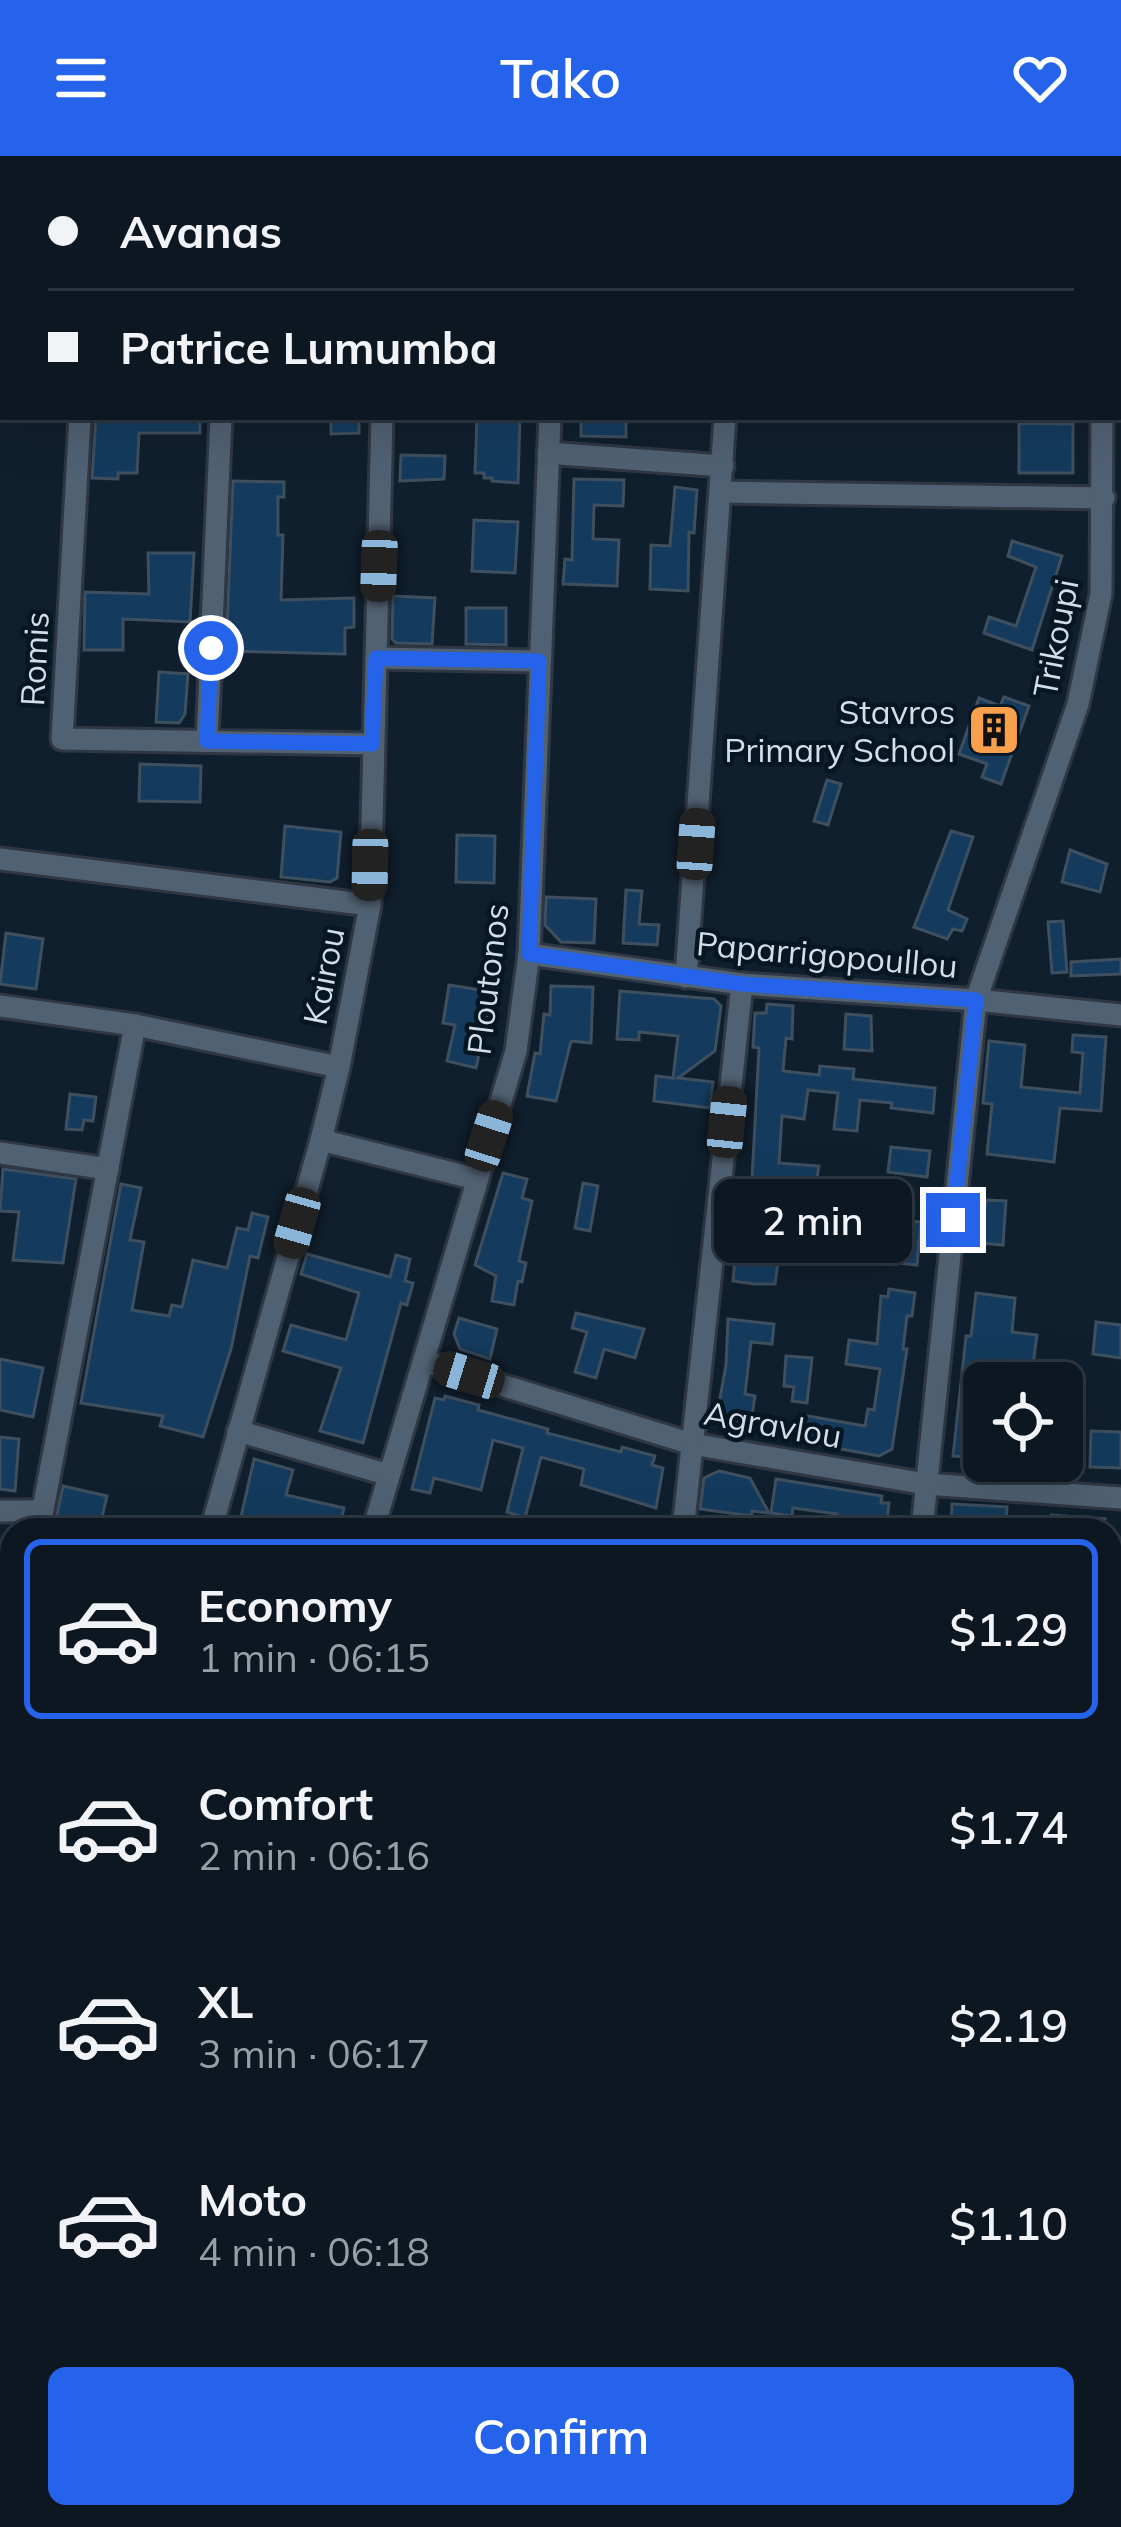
<!DOCTYPE html>
<html lang="en">
<head>
<meta charset="utf-8">
<style>
  :root { --surface:#0c1722; --page:#15202a; --text:#f1f3f6; --muted:#9a9fa5; --line:#2c3640; --accent:#2563eb }
  body { margin:0; font-family:Mulish,sans-serif; background:var(--page); color:var(--text); height:100vh; display:flex; flex-direction:column; font-size:45px; white-space:nowrap }
  * { box-sizing:border-box; margin:0 }
  p { font-size:39px; color:var(--muted) }
  .icon { flex:none; width:66px; height:66px; fill:none; stroke:currentColor; stroke-width:2; stroke-linecap:round; stroke-linejoin:round }
  .map { position:relative; flex:1; overflow:hidden }
  .panel { position:absolute; left:0px; top:1362px; width:1122px; height:1011px; display:flex; flex-direction:column; background:var(--surface); border-radius:36px 36px 0 0; box-shadow:0 12px 48px #0002,0 0 0 3px var(--line) }
  .panel>* { flex:none }
  .guide { position:absolute; left:0px; top:0px; width:1122px; height:264px; box-shadow:0 12px 48px #0002,0 0 0 3px var(--line); display:grid; align-content:center; height:264px; padding:0 48px; background:var(--surface) }
  .controls { position:absolute; left:963px; top:1206px; display:grid; gap:24px }
  .controls a { display:grid; place-items:center; width:120px; height:120px; border-radius:18px; background:var(--surface); box-shadow:0 12px 48px #0002,0 0 0 3px var(--line); font-size:60px }
  .end { position:absolute; width:54px; height:54px; margin:-27px; border:15px solid #2563eb; background:#fff; box-shadow:0 0 0 6px #fff }
  .from { border-radius:50% }
  .bubble { position:absolute; height:84px; border-radius:18px; background:var(--surface); box-shadow:0 12px 48px #0002,0 0 0 3px var(--line); font-size:39px; font-weight:600; line-height:84px; text-align:center }
  .car { position:absolute; width:36px; height:72px; margin:-36px -18px; border-radius:15px; box-shadow:0 0 9px 3px #0007; background:linear-gradient(#222 24%,#8ab4d8 0 40%,#222 0 76%,#8ab4d8 0 86%,#222 0) }
  .guide b { display:flex; align-items:center; gap:42px; height:114px; font-size:45px }
  .guide b+b { border-top:3px solid var(--line) }
  .guide i { width:30px; height:30px; background:var(--text) }
  ul { padding:21px 0 0; list-style:none }
  li { display:flex; align-items:center; gap:36px; height:180px; margin:0 24px 18px; padding:0 24px; border:6px solid transparent; border-radius:18px }
  li div { flex:1 }
  li b { display:block; font-size:45px }
  li em { font-style:normal; font-weight:600 }
  li.selected { border-color:var(--accent) }
  li>.icon { width:108px; height:108px; stroke-width:1.5 }
  .button { display:flex; gap:24px; margin-top:auto; padding:24px 48px }
  .button a { flex:1; height:138px; border-radius:18px; background:var(--accent); color:#fff; font-size:48px; font-weight:600; line-height:138px; text-align:center }
  header { display:flex; justify-content:space-between; align-items:center; height:156px; padding:0 48px; background:var(--accent); color:#fff; font-size:54px; font-weight:600 }
  .map>svg:first-child { display:block }
  .green { fill:#5a3000 }
  .building { fill:#143b5d; stroke:#3e4f5f; stroke-width:3 }
  .lines { fill:none; stroke-linecap:round; stroke-linejoin:round }
  .minor-casing { stroke:#2f3743; stroke-width:27 }
  .minor { stroke:#506173; stroke-width:21 }
  .route { stroke:#2563eb; stroke-width:15 }
  .labels { text-anchor:middle; dominant-baseline:central; stroke-width:9; stroke-linejoin:round; paint-order:stroke }
  .street-label { font-size:33px; fill:#d4dee8; stroke:#071623 }
  .poi-label { font-size:33px; fill:#d4dee8; stroke:#071623; text-anchor:end }
</style>
</head>
<body>
<header><svg class="icon" aria-label="menu" viewBox="0 0 24 24"><path d="M4 6h16M4 12h16M4 18h16"/></svg>Tako<svg class="icon" aria-label="heart" viewBox="0 0 24 24"><path d="M12 20l-8-8c-3-5 5-10 8-4 3-6 11-1 8 4z"/></svg></header>
<div class="map">
<svg width="1121" height="2371" viewBox="0 0 1121 2371">
  <rect width="100%" height="100%" fill="#101f2d"/>
  <g class="green">
    <path d="M12 2047V2144L0 2145V2055Z"/>
    <path d="M104 2361H205L206 2371H105Z"/>
  </g>
  <g class="building">
    <path d="M96 261H200V277H139L137 317H118V323L92 322Z"/>
    <path d="M331 261H359V277L331 278Z"/>
    <path d="M477 261H520L518 327 492 325V322H484V317H475Z"/>
    <path d="M581 261H626V281L581 280Z"/>
    <path d="M1019 267 1073 268V317H1019Z"/>
    <path d="M401 299 445 300 444 323 400 325Z"/>
    <path d="M574 323 624 324 623 350 594 349 593 383 619 384 617 430 563 428 565 403 572 404Z"/>
    <path d="M233 325 284 326V341H278V379H283L281 444 354 442V471L345 472V498L226 495Z"/>
    <path d="M675 331 697 334 694 377 689 376 688 435 650 433 651 389 670 390Z"/>
    <path d="M474 364 518 366 515 417 472 415Z"/>
    <path d="M1012 385 1062 400 1032 494 984 477 989 461 1016 470 1036 411 1008 400Z"/>
    <path d="M148 397H194L190 466 123 463V494H84L85 436 149 438Z"/>
    <path d="M393 440 435 442 432 488 396 487 392 483Z"/>
    <path d="M466 452H506V489L466 488Z"/>
    <path d="M159 516 188 518 185 558 179 567 156 566Z"/>
    <path d="M1004 541 1029 550 1001 628 982 621 987 608 959 598 979 542 1000 550Z"/>
    <path d="M140 608 201 610 200 646 139 645Z"/>
    <path d="M827 624 841 628 828 669 814 665Z"/>
    <path d="M285 670 341 676 337 722 330 726 281 721Z"/>
    <path d="M951 675 973 681 948 754 967 763 962 775 953 773 947 783 914 771Z"/>
    <path d="M457 679 495 680 494 727 456 726Z"/>
    <path d="M1070 694 1107 708 1100 736 1062 726Z"/>
    <path d="M626 734 642 735 639 768 659 769 657 789 623 787Z"/>
    <path d="M546 741 596 743 594 787 561 786 545 769Z"/>
    <path d="M1063 765 1067 816 1052 817 1048 766Z"/>
    <path d="M6 777 43 783 36 833 0 828Z"/>
    <path d="M1121 803V818L1071 820V806Z"/>
    <path d="M449 829 493 836 476 912 447 905 455 869 443 867Z"/>
    <path d="M551 830 593 831 591 887 571 885 556 945 527 940 535 897 540 898 544 858 550 859Z"/>
    <path d="M620 835 714 843 721 850 715 895 678 922 713 926 710 952 654 945 656 920 673 922 678 880 639 876V884L617 883Z"/>
    <path d="M767 848 793 850 792 883 786 882 783 915 819 919 820 910 854 913 853 923 935 932 933 957 891 952 892 947 860 944 857 975 834 973 838 937 808 934 804 963 782 960 779 1007 819 1010 817 1021 857 1026 855 1043 813 1039 808 1104 779 1099 775 1128H754L733 1125 739 1060 744 1042H751L759 892 753 891 755 857H766Z"/>
    <path d="M846 858 871 860 872 895 844 893Z"/>
    <path d="M1073 879 1106 881 1101 955 1060 952 1054 1006 987 998 992 948 983 947 989 885 1025 889 1021 931 1080 937 1083 897 1072 896Z"/>
    <path d="M70 938 96 941 93 965 84 964 82 974 66 973Z"/>
    <path d="M891 991 930 995 927 1021 888 1016Z"/>
    <path d="M3 1013 76 1023 63 1107 13 1104 19 1056 0 1055Z"/>
    <path d="M503 1017 527 1023 522 1042 532 1045 519 1105 526 1107 522 1126 518 1125 514 1149 492 1145 496 1120 475 1109Z"/>
    <path d="M583 1027 598 1030 590 1075 575 1072Z"/>
    <path d="M121 1028 141 1032 130 1084 144 1086 132 1154 169 1160 172 1149 182 1151 193 1104 227 1112 237 1072 248 1074 252 1057 268 1061 258 1102 250 1100 231 1193 203 1281 160 1270 163 1260 81 1247Z"/>
    <path d="M986 1044 1006 1045 1003 1089 980 1087Z"/>
    <path d="M877 1062 921 1066 917 1109 872 1104Z"/>
    <path d="M307 1098 390 1121 396 1099 410 1103 405 1125 413 1127 407 1149 401 1147 363 1287 320 1275 341 1212 283 1195 291 1169 346 1184 359 1137 301 1118Z"/>
    <path d="M889 1133 915 1137 912 1160H907L903 1193H907L892 1293 879 1300 803 1286 804 1277 799 1276 802 1259 865 1270 868 1253 874 1254 880 1213 846 1208 849 1184 877 1188 881 1140 888 1141Z"/>
    <path d="M976 1137 1015 1142 1012 1176 1037 1179 1032 1216 1006 1213 1004 1227H984V1302L953 1300 966 1180H971Z"/>
    <path d="M576 1157 644 1173 635 1202 604 1193 596 1222 575 1216 587 1176 572 1172Z"/>
    <path d="M459 1162 497 1173 490 1203 460 1193 454 1178Z"/>
    <path d="M728 1163 774 1168 772 1188 751 1186 745 1238 755 1240 750 1272 716 1264 726 1209Z"/>
    <path d="M1096 1166 1121 1169V1202L1093 1198Z"/>
    <path d="M786 1200 812 1202 807 1247 792 1245 794 1231 784 1230Z"/>
    <path d="M0 1203 43 1212 33 1261 0 1254Z"/>
    <path d="M445 1240 479 1249 478 1254 548 1273 547 1277 621 1296 622 1291 655 1300 652 1309 663 1312 656 1352 581 1329 584 1313 541 1301 525 1362 507 1356 523 1292 493 1284 481 1334 434 1322 430 1337 412 1333 435 1242 444 1244Z"/>
    <path d="M1091 1275 1121 1276V1312L1090 1311Z"/>
    <path d="M0 1281 19 1283 15 1335 0 1333Z"/>
    <path d="M254 1303 293 1314 286 1339 344 1352 339 1373 306 1366V1374H238Z"/>
    <path d="M719 1315 750 1322 769 1357 752 1355V1360L700 1353 704 1322Z"/>
    <path d="M776 1323 882 1340 881 1347H889L886 1374H838L837 1358 793 1352 792 1360 771 1357Z"/>
    <path d="M63 1330 107 1340 99 1374 54 1373Z"/>
    <path d="M952 1348 1007 1351 1006 1374H951Z"/>
    <path d="M1051 1359 1105 1363V1374H1050Z"/>
  </g>
  <g class="lines">
    <g class="minor-casing">
      <g id="minor">
        <path d="M378 0V3"/>
        <path d="M531 0V3"/>
        <path d="M1098 0V3"/>
        <path d="M94 3V0"/>
        <path d="M232 3V0"/>
        <path d="M733 3 734 0"/>
        <path d="M1119 133H1121"/>
        <path d="M80 261 62 583 372 588"/>
        <path d="M548 297 723 310"/>
        <path d="M721 336 1104 342"/>
        <path d="M376 502 539 505"/>
        <path d="M207 585 221 261"/>
        <path d="M0 703 370 749"/>
        <path d="M529 798 742 828 976 844 1121 859"/>
        <path d="M686 821 725 261"/>
        <path d="M0 850 135 869 339 911"/>
        <path d="M321 984 476 1023"/>
        <path d="M0 997 108 1013"/>
        <path d="M424 1205 692 1288 926 1328 1121 1342"/>
        <path d="M238 1275 389 1319"/>
        <path d="M0 1355H41"/>
        <path d="M39 1374 135 869"/>
        <path d="M211 1374 321 984 339 911 370 749 382 261"/>
        <path d="M373 1374 516 895 529 798 550 261"/>
        <path d="M683 1374 742 828"/>
        <path d="M922 1374 976 844 1078 548 1101 438 1102 261"/>
        <path d="M1110 2005 1121 1885"/>
        <path d="M797 2361 798 2371"/>
        <path d="M969 2361V2371"/>
        <path d="M262 2371 267 2361"/>
        <path d="M1082 2371 1083 2361"/>
      </g>
    </g>
    <use href="#minor" class="minor"/>
  </g>
  <g class="lines">
    <path class="route" d="M211 492 207 585 372 588 376 502 539 505 529 798 742 828 976 844 953 1064"/>
  </g>
  <defs>
    <g id="building-square" transform="scale(2.7)"><rect x="-9" y="-9" width="18" height="18" rx="4" fill="#f8a04b" stroke="#071623"/><path d="M-4-6H4V6H1V3H-1V6H-4ZM-2.5-4.3h1.7v1.8h-1.7ZM.8-4.3h1.7v1.8H.8ZM-2.5-1h1.7V.8h-1.7ZM.8-1h1.7V.8H.8Z" fill="#111"/></g>
  </defs>
  <g fill-rule="evenodd">
    <use href="#building-square" x="994" y="574"/>
  </g>
  <g class="labels">
    <g class="street-label">
      <text transform="translate(1055 482) rotate(-79)">Trikoupi</text>
      <text transform="translate(34 503) rotate(-87)">Romis</text>
      <text transform="translate(827 798) rotate(5)">Paparrigopoullou</text>
      <text transform="translate(323 820) rotate(-79)">Kairou</text>
      <text transform="translate(487 823) rotate(-83)">Ploutonos</text>
      <text transform="translate(773 1268) rotate(10)">Agravlou</text>
    </g>
    <g class="poi-label">
      <text x="955" y="555">Stavros<tspan x="955" dy="38">Primary School</tspan></text>
    </g>
  </g>
</svg>
<div class="controls">
<a><svg class="icon" aria-label="locate" viewBox="0 0 24 24"><circle cx="12" cy="12" r="6"/><path d="M12 2v4M12 18v4M2 12h4M18 12h4"/></svg></a>
</div>
<i class="end from" style="left:211px;top:492px"></i>
<i class="end" style="left:953px;top:1064px"></i>
<div class="bubble" style="left:714px;top:1023px;width:198px">2 min</div>
<i class="car" style="left:379px;top:410px;rotate:182deg"></i>
<i class="car" style="left:696px;top:688px;rotate:4deg"></i>
<i class="car" style="left:370px;top:709px;rotate:181deg"></i>
<i class="car" style="left:727px;top:966px;rotate:6deg"></i>
<i class="car" style="left:489px;top:980px;rotate:18deg"></i>
<i class="car" style="left:297px;top:1067px;rotate:196deg"></i>
<i class="car" style="left:469px;top:1219px;rotate:287deg"></i>
<div class="guide">
<b><i class="from"></i>Avanas</b>
<b><i></i>Patrice Lumumba</b>
</div>
<section class="panel">
<ul>
<li class="selected"><svg class="icon" aria-label="car" viewBox="0 0 24 24"><path d="M5 17H2v-5l4-1 3-4h7l3 4 3 1v5h-3M9 17h6M6 11h13"/><circle cx="7" cy="17" r="2"/><circle cx="17" cy="17" r="2"/></svg><div><b>Economy</b><p>1 min · 06:15</p></div><em>$1.29</em></li>
<li><svg class="icon" aria-label="car" viewBox="0 0 24 24"><path d="M5 17H2v-5l4-1 3-4h7l3 4 3 1v5h-3M9 17h6M6 11h13"/><circle cx="7" cy="17" r="2"/><circle cx="17" cy="17" r="2"/></svg><div><b>Comfort</b><p>2 min · 06:16</p></div><em>$1.74</em></li>
<li><svg class="icon" aria-label="car" viewBox="0 0 24 24"><path d="M5 17H2v-5l4-1 3-4h7l3 4 3 1v5h-3M9 17h6M6 11h13"/><circle cx="7" cy="17" r="2"/><circle cx="17" cy="17" r="2"/></svg><div><b>XL</b><p>3 min · 06:17</p></div><em>$2.19</em></li>
<li><svg class="icon" aria-label="car" viewBox="0 0 24 24"><path d="M5 17H2v-5l4-1 3-4h7l3 4 3 1v5h-3M9 17h6M6 11h13"/><circle cx="7" cy="17" r="2"/><circle cx="17" cy="17" r="2"/></svg><div><b>Moto</b><p>4 min · 06:18</p></div><em>$1.10</em></li>
</ul>
<div class="button"><a>Confirm</a></div>
</section>
</div>
</body>
</html>
